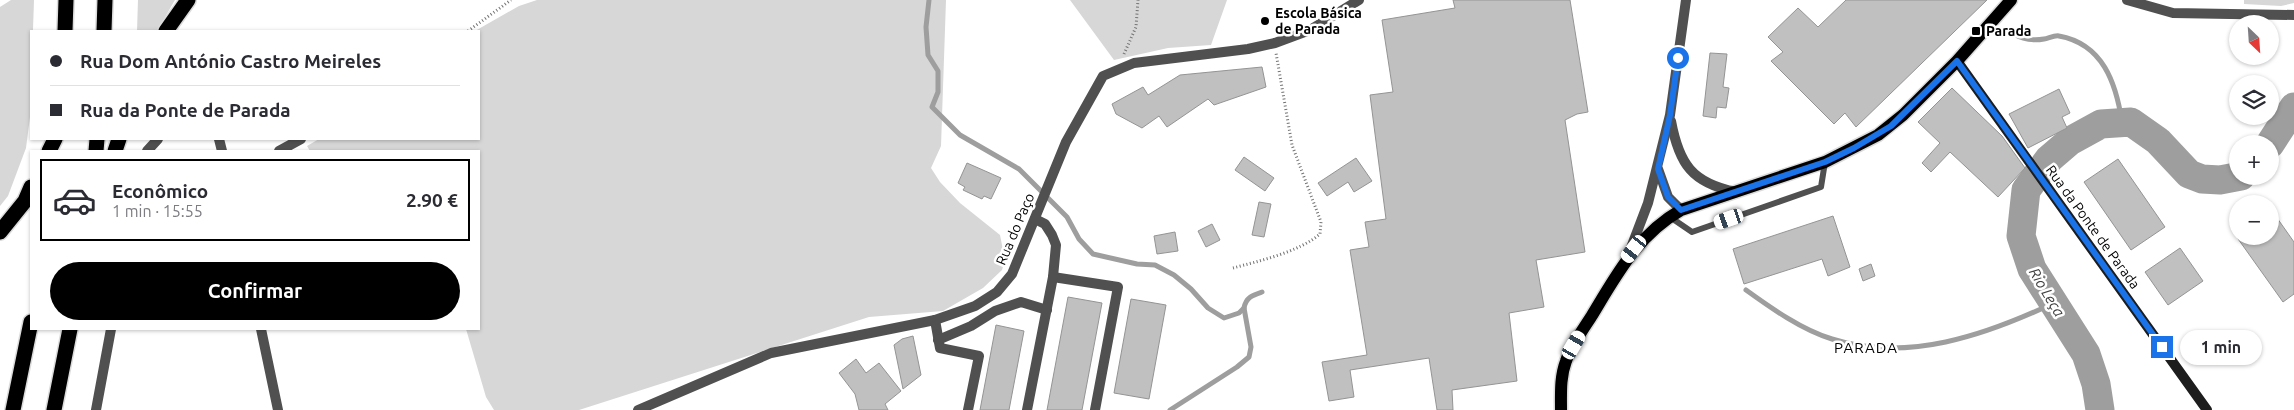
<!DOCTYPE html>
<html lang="pt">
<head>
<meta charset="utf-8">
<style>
  :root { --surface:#fff; --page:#f7f7f7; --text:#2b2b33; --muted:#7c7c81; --line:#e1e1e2; --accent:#000 }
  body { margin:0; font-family:Ubuntu,sans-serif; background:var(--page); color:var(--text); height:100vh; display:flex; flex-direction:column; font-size:19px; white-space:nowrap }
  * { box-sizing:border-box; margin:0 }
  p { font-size:16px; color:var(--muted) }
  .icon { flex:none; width:28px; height:28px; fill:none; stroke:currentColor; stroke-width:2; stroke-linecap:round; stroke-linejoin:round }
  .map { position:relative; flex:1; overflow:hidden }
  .details { position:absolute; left:30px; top:150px; width:450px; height:180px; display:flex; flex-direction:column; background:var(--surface); border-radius:0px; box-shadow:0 1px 4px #0004 }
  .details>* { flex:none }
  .top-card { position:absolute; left:30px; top:30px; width:450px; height:110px; border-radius:0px; box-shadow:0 1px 4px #0004; display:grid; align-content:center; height:110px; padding:0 20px; background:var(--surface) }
  .needle { width:32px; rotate:155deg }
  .controls { position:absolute; left:2229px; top:15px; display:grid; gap:10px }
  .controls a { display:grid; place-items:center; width:50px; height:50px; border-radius:50%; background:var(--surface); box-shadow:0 1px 4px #0004; font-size:25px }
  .end { position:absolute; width:22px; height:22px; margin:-11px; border:6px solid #1a73e8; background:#fff; box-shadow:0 0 0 2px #fff }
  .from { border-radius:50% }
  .bubble { position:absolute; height:35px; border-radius:18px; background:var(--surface); box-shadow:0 1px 4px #0004; font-size:16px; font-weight:700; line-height:35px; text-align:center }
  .car { position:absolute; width:15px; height:30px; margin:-15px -8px; border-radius:6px; box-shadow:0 0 4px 1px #0007; background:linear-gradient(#fff 24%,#345 0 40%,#fff 0 76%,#345 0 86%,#fff 0) }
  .top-card b { display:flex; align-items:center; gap:18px; height:48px; font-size:19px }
  .top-card b+b { border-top:1px solid var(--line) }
  .top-card i { width:12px; height:12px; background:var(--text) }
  ul { padding:9px 0 0; list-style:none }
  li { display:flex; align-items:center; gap:15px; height:82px; margin:0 10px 8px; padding:0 10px; border:2px solid transparent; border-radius:0px }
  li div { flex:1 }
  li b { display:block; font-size:19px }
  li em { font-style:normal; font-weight:700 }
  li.active { border-color:var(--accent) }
  li>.icon { width:45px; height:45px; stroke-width:1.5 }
  .button { display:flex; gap:10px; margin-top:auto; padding:10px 20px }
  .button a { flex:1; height:58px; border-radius:30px; background:var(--accent); color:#fff; font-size:20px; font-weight:700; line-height:58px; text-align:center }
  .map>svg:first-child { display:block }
  .green { fill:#d7d7d7 }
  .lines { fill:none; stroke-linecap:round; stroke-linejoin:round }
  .stream { stroke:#9e9e9e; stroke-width:5 }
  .river { stroke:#9e9e9e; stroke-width:29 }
  .building { fill:#c0c0c0; stroke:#949494 }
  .primary-casing { stroke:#dbdbdb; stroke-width:15 }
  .motorway-casing { stroke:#dbdbdb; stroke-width:18 }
  .path { stroke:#727272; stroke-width:3; stroke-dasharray:1 2.5; stroke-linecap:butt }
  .service { stroke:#505050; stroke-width:6 }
  .minor { stroke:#505050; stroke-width:10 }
  .tertiary { stroke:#505050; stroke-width:10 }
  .secondary { stroke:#1d1d1d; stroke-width:10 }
  .primary { stroke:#000; stroke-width:12 }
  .motorway { stroke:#000; stroke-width:15 }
  .route { stroke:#1a73e8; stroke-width:6 }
  .poi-dot { fill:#000; stroke:#fff; stroke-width:2 }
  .labels { text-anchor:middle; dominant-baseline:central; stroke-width:5; stroke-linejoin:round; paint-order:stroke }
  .poi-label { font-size:14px; font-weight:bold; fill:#000; stroke:#fff; text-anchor:start }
  .street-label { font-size:14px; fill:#000; stroke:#fff }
  .water-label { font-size:15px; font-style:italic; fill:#3f3f3f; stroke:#fff }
  .neighbourhood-label { font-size:15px; letter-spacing:1px; fill:#000; stroke:#fff }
</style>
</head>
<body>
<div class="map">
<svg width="2294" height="410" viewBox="0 0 2294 410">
  <rect width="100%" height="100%" fill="#fff"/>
  <g class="green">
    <path d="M11 0H34L30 117 26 148 8 196 0 206V7Z"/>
    <path d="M138 0H175L157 31H137Z"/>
    <path d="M537 0H946L941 146 931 168 940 182 960 203 1000 235 1005 260 1002 270 983 288 943 311 869 317 579 410H494L486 397 466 329H479V151H310L307 146 319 139H479V31H475L519 6Z"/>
    <path d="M1070 0H1227L1211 45 1168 48 1114 60Z"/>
    <path d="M2244 0H2294V3L2281 6 2244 4Z"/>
  </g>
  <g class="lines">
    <g class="stream">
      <path d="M929 0 926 27 928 55 938 71V92L932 107 960 135 1019 169 1067 217 1079 239 1093 254 1137 264 1155 265 1174 275 1191 289 1208 308 1224 318 1239 313 1244 308"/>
      <path d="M2005 29C2018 37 2028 42 2044 39 2049 38 2055 35 2059 36 2103 44 2116 83 2122 122"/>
      <path d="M1746 290C1771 308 1802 330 1832 339 1907 363 1986 335 2054 303"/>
      <path d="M1170 410 1237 367 1249 357 1251 347 1244 308C1246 297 1253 295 1262 292"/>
    </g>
    <g class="river">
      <path d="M2270 144 2294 107"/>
      <path d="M2100 410 2096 384 2086 354 2032 269 2021 236 2026 190 2049 159 2070 141 2101 124 2131 122 2158 141 2189 174 2202 179 2220 180 2241 176"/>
    </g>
  </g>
  <g class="building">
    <path d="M1453 0H1570L1588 112 1577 114 1565 120 1585 252 1536 260 1544 307 1509 313 1517 381 1452 390 1453 410H1437L1429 358 1350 370 1354 397 1329 401 1322 362 1367 355 1350 250 1369 247 1365 222 1386 219 1370 95 1393 92 1382 20 1455 8Z"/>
    <path d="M1846 0H1987L1856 127 1845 113 1834 124 1771 61 1783 52 1768 37 1798 8 1818 27Z"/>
    <path d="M1710 53 1727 54 1723 87 1729 88 1726 108 1717 107 1716 118 1703 116Z"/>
    <path d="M1262 67 1266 87 1214 105 1208 99 1167 127 1159 116 1142 128 1116 114 1112 104 1143 87 1148 95 1180 75Z"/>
    <path d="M1952 88 2002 136 2025 168 1998 197 1950 152 1931 172 1922 163 1940 143 1918 122Z"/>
    <path d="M2059 89 2070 113 2062 117 2067 128 2028 148 2009 114Z"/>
    <path d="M1244 157 1274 178 1265 191 1235 170Z"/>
    <path d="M1356 158 1372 181 1354 192 1348 182 1327 196 1318 183Z"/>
    <path d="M2118 159 2165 227 2131 250 2084 182Z"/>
    <path d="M967 163 1001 178 991 199 984 196 982 199 963 190 965 187 958 183Z"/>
    <path d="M1259 202 1271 204 1264 237 1252 235Z"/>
    <path d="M2270 208 2294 242V294L2283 302 2236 236H2270Z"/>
    <path d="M1833 216 1850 267 1828 276 1822 259 1744 284 1733 249Z"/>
    <path d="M1212 224 1220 240 1206 247 1198 231Z"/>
    <path d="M1175 232 1178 251 1157 254 1154 236Z"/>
    <path d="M2180 248 2203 281 2168 305 2145 272Z"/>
    <path d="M1871 264 1875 276 1863 281 1859 269Z"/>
    <path d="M1068 297 1102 303 1082 410H1047Z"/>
    <path d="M1131 299 1166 305 1149 399 1114 393Z"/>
    <path d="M996 325 1024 331 1009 410H980Z"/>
    <path d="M913 336 921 375 903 389 894 345 902 339Z"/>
    <path d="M856 359 866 373 879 363 901 391 885 404 888 410H859L855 394 839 373Z"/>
  </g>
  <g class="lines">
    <g class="primary-casing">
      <path id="primary" d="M1561 410C1561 393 1560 377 1566 361 1571 346 1582 331 1591 317 1616 276 1637 235 1681 210L1825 162 1878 135 1903 115 1957 61 2011 0"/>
    </g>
    <g class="motorway-casing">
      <g id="motorway">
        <path d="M65 31 66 0"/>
        <path d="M104 31 105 0"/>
        <path d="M166 31 188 0"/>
        <path d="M49 151 55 139"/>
        <path d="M96 151 97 139"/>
        <path d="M115 151 119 139"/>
        <path d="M0 232 25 201 31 187"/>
        <path d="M13 410 31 322"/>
        <path d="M54 410 70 329"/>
      </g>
    </g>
    <g class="path">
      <path d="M468 31 511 0"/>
      <path d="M1124 54 1136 27 1138 0"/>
      <path d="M1233 268C1259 261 1299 252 1320 234L1321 222 1292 145 1276 53"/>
    </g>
    <path class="service" d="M1670 217 1692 232 1821 187 1825 162"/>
    <g class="minor">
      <path d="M2127 0 2173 13 2294 15"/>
      <path d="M219 139 222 151"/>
      <path d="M147 151 158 139"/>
      <path d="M279 151 301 139"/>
      <path d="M1053 277 1118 287 1095 410"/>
      <path d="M935 320 940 348 979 356 968 410"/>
      <path d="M261 329 278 410"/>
      <path d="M938 340 971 326 995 311 1021 302 1047 310"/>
      <path d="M96 410 111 329"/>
      <path d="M638 410 771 353 935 320 975 306 997 292 1012 274 1066 142 1103 76 1134 63 1248 49 1275 43 1310 30 1359 0"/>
      <path d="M1027 410 1053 277 1056 245 1052 235 1045 224 1035 219"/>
    </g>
    <g class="tertiary">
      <path d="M1671 121C1679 164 1692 183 1736 192"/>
      <path d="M1658 169 1668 197 1681 210"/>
      <path d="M1629 253 1648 203 1670 115 1686 0"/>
    </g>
    <path class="secondary" d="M1957 61 2207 410"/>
    <use href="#primary" class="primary"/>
    <use href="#motorway" class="motorway"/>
  </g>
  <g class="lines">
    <path class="route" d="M1678 58 1670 115 1658 169 1668 197 1681 210 1825 162 1854 148 1891 126 1957 61 2162 347"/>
  </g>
  <g class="poi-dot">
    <circle cx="1265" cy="21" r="5"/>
    <rect x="1971" y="26" width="10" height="10" rx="2.5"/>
  </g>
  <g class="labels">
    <g class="poi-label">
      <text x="1275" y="13">Escola Básica<tspan x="1275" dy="16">de Parada</tspan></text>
      <text x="1986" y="31">Parada</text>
    </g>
    <g class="street-label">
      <text transform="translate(2093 227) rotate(54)">Rua da Ponte de Parada</text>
      <text transform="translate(1015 229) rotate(-67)">Rua do Paço</text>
    </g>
    <g class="water-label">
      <text transform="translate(2047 292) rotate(59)">Rio Leça</text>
    </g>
    <g class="neighbourhood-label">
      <text x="1866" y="347">PARADA</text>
    </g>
  </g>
</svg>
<div class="controls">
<a><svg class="needle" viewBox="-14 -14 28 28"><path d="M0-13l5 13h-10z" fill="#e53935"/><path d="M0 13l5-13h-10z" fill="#7c7c81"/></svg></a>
<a><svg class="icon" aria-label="layers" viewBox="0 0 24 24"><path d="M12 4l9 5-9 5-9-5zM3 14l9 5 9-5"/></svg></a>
<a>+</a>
<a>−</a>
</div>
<i class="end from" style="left:1678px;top:58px"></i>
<i class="end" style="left:2162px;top:347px"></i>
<div class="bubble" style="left:2180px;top:330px;width:82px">1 min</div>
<i class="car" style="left:1729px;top:219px;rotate:251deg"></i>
<i class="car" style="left:1634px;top:249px;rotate:218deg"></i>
<i class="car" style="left:1574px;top:345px;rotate:30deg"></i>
<div class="top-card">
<b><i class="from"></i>Rua Dom António Castro Meireles</b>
<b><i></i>Rua da Ponte de Parada</b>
</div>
<section class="details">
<ul>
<li class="active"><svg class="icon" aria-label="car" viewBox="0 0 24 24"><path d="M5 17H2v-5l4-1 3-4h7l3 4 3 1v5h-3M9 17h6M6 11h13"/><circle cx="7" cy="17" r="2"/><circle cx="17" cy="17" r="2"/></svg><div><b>Econômico</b><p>1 min · 15:55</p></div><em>2.90 €</em></li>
</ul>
<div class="button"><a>Confirmar</a></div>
</section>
</div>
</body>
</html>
